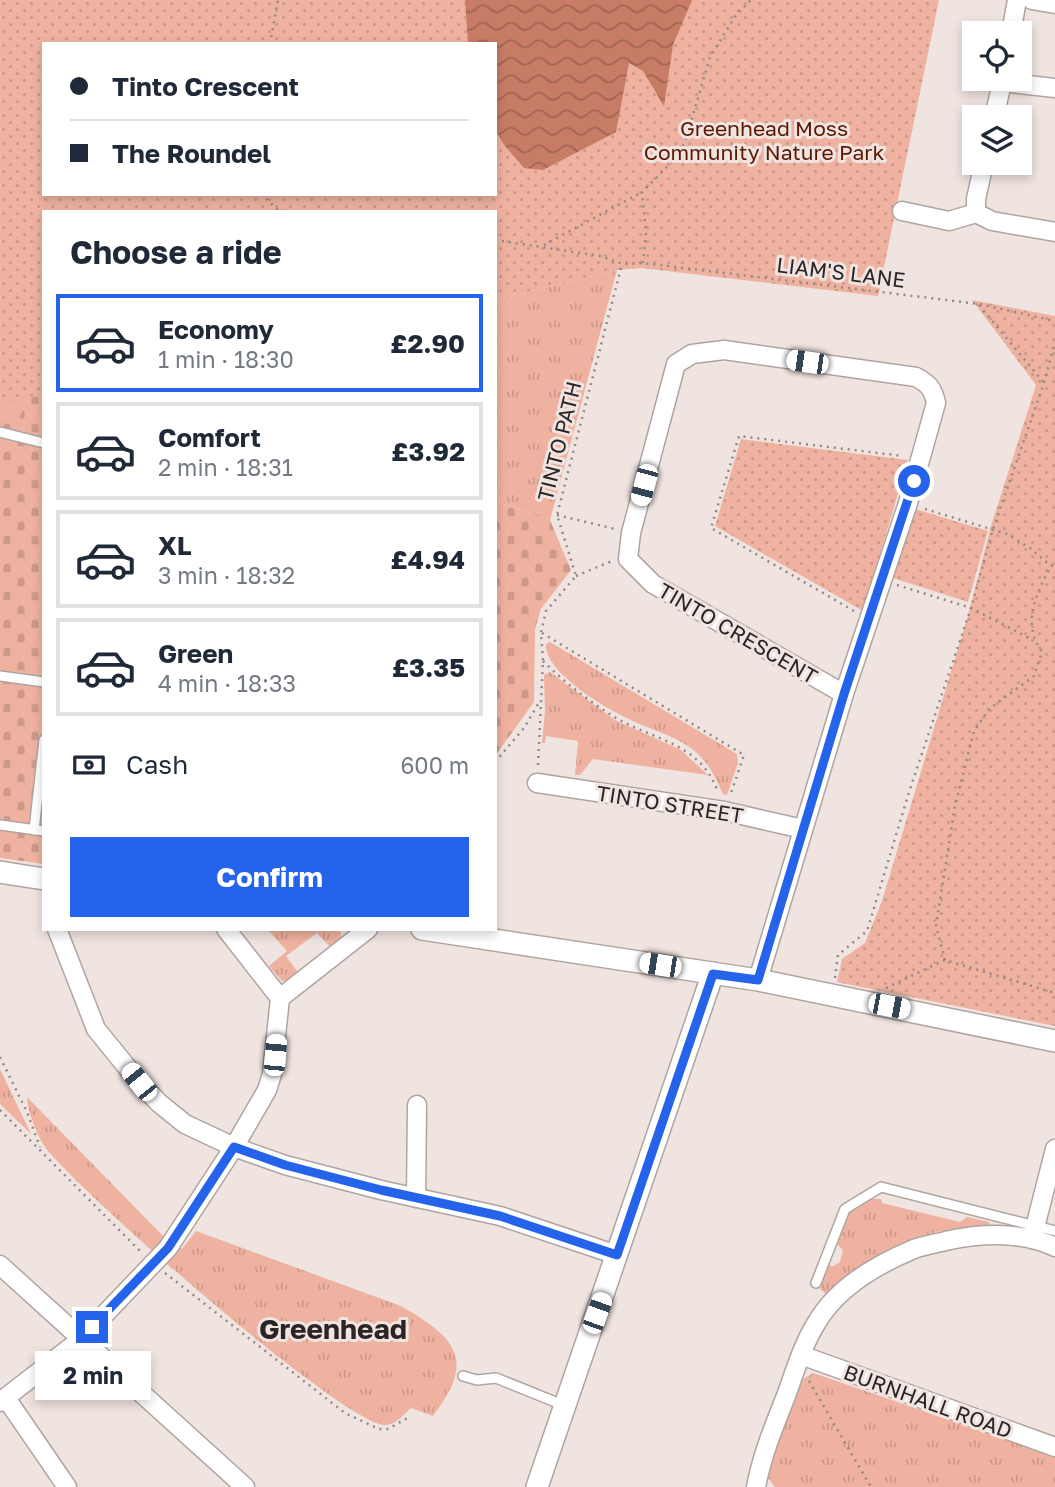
<!DOCTYPE html>
<html lang="en">
<head>
<meta charset="utf-8">
<style>
  :root { --surface:#fff; --page:#f6f6f7; --text:#1f2937; --muted:#747a83; --line:#e0e1e3; --accent:#2563eb }
  body { margin:0; font-family:"Golos Text",sans-serif; background:var(--page); color:var(--text); height:100vh; display:flex; flex-direction:column; font-size:26px; white-space:nowrap }
  * { box-sizing:border-box; margin:0 }
  p { font-size:23px; color:var(--muted) }
  .icon { flex:none; width:38px; height:38px; fill:none; stroke:currentColor; stroke-width:2; stroke-linecap:round; stroke-linejoin:round }
  .map { position:relative; flex:1; overflow:hidden }
  .details { position:absolute; left:42px; top:210px; width:455px; height:721px; display:flex; flex-direction:column; background:var(--surface); border-radius:0px; box-shadow:0 4px 10px #0003 }
  .details>* { flex:none }
  .top-card { position:absolute; left:42px; top:42px; width:455px; height:154px; border-radius:0px; box-shadow:0 4px 10px #0003; display:grid; align-content:center; height:154px; padding:0 28px; background:var(--surface) }
  .fabs { position:absolute; left:962px; top:21px; display:grid; gap:14px }
  .fabs a { display:grid; place-items:center; width:70px; height:70px; border-radius:0px; background:var(--surface); box-shadow:0 4px 10px #0003; font-size:35px }
  .end { position:absolute; width:32px; height:32px; margin:-16px; border:9px solid #2563eb; background:#fff; box-shadow:0 0 0 4px #fff }
  .from { border-radius:50% }
  .bubble { position:absolute; height:49px; border-radius:0px; background:var(--surface); box-shadow:0 4px 10px #0003; font-size:23px; font-weight:700; line-height:49px; text-align:center }
  .car { position:absolute; width:21px; height:42px; margin:-21px -10px; border-radius:9px; box-shadow:0 0 5px 2px #0007; background:linear-gradient(#fff 24%,#345 0 40%,#fff 0 76%,#345 0 86%,#fff 0) }
  .top-card b { display:flex; align-items:center; gap:24px; height:66px; font-size:26px }
  .top-card b+b { border-top:2px solid var(--line) }
  .top-card i { width:18px; height:18px; background:var(--text) }
  ul { padding:0; list-style:none }
  li { display:flex; align-items:center; gap:21px; height:98px; margin:0 14px 10px; padding:0 14px; border:4px solid var(--line); border-radius:0px }
  li div { flex:1 }
  li b { display:block; font-size:26px }
  li em { font-style:normal; font-weight:700 }
  li.current { border-color:var(--accent) }
  li>.icon { width:63px; height:63px; stroke-width:1.5 }
  h2 { padding:0 28px; font-size:32px; line-height:84px }
  .pay { display:flex; align-items:center; gap:18px; height:77px; padding:0 28px; font-size:26px }
  .pay p { margin-inline-start:auto }
  .button { display:flex; gap:14px; margin-top:auto; padding:14px 28px }
  .button a { flex:1; height:80px; border-radius:0px; background:var(--accent); color:#fff; font-size:28px; font-weight:700; line-height:80px; text-align:center }
  .map>svg:first-child { display:block }
  .grass { fill:url(#grass-tufts) }
  .cemetery { fill:url(#cemetery-stones) }
  .park { fill:url(#park-dots); fill-rule:evenodd }
  .water { fill:url(#water-waves) }
  .lines { fill:none; stroke-linecap:round; stroke-linejoin:round }
  .service-casing { stroke:#b0a4a1; stroke-width:12 }
  .minor-casing { stroke:#b0a4a1; stroke-width:21 }
  .tertiary-casing { stroke:#b0a4a1; stroke-width:24 }
  .path { stroke:#928987; stroke-width:2.5; stroke-dasharray:2 5; stroke-linecap:butt }
  .service { stroke:#fff; stroke-width:9 }
  .minor { stroke:#fff; stroke-width:18 }
  .tertiary { stroke:#fff; stroke-width:21 }
  .route { stroke:#2563eb; stroke-width:9 }
  .labels { text-anchor:middle; dominant-baseline:central; stroke-width:6; stroke-linejoin:round; paint-order:stroke }
  .park-label { font-size:21px; fill:#5d1802; stroke:#f0e4e0 }
  .street-label { font-size:21px; fill:#2a2524; stroke:#f0e4e0 }
  .district-label { font-size:28px; font-weight:bold; fill:#2a2524; stroke:#f0e4e0 }
</style>
</head>
<body>
<div class="map">
<svg width="1055" height="1487" viewBox="0 0 1055 1487">
  <defs>
    <pattern id="grass-tufts" width="24" height="20" patternUnits="userSpaceOnUse" patternTransform="scale(1.75)"><rect width="24" height="20" fill="#efb2a0"/><path d="M3 7l-1-3M5 7V3M7 7l1-3M15 17l-1-3M17 17v-4M19 17l1-3" fill="none" stroke="#cd998a"/></pattern>
    <pattern id="cemetery-stones" width="16" height="16" patternUnits="userSpaceOnUse" patternTransform="scale(1.75)"><rect width="16" height="16" fill="#efb2a0"/><path d="M2 7V4a2 2 0 0 1 4 0v3zM10 15v-3a2 2 0 0 1 4 0v3z" fill="#cd998a"/></pattern>
    <pattern id="park-dots" width="8" height="8" patternUnits="userSpaceOnUse" patternTransform="scale(1.75)"><rect width="8" height="8" fill="#efb2a0"/><path d="M2 2h.1M6 6h.1" fill="none" stroke="#cd998a" stroke-width="1.8" stroke-linecap="round"/></pattern>
    <pattern id="water-waves" width="16" height="10" patternUnits="userSpaceOnUse" patternTransform="scale(1.75)"><rect width="16" height="10" fill="#c77c65"/><path d="M0 5q4-4 8 0t8 0" fill="none" stroke="#a26553"/></pattern>
  </defs>
  <rect width="100%" height="100%" fill="#f0e4e0"/>
  <g class="grass">
    <path d="M617 270 550 520 495 501V300Z"/>
    <path d="M0 357 41 371 18 422 0 418Z"/>
    <path d="M550 642 737 754 738 763 727 795 723 794C716 779 710 765 697 753 676 734 645 729 621 715 599 704 544 670 546 644Z"/>
    <path d="M550 672 615 720 681 750 708 775 593 759 580 775H575L578 741 546 736 545 743H542L545 711 544 675Z"/>
    <path d="M267 929H322L341 932 340 943 332 949 317 933 286 956 299 974 290 980 282 981 269 966 287 951Z"/>
    <path d="M0 1069 31 1134 0 1104Z"/>
    <path d="M27 1097 163 1236 182 1249 196 1231 401 1306C457 1338 476 1360 433 1416L411 1408C404 1414 396 1425 385 1425 343 1424 77 1190 45 1147 37 1135 28 1112 27 1097Z"/>
    <path d="M872 1199H881L882 1203 960 1222 967 1217 989 1222 990 1225C915 1230 883 1246 826 1294L820 1289 827 1265 833 1266 840 1262 843 1250 837 1244 849 1211Z"/>
    <path d="M813 1373 1055 1456V1487H775L766 1475 802 1380Z"/>
  </g>
  <g class="cemetery">
    <path d="M41 370 44 371V864L0 858V418L18 421Z"/>
    <path d="M495 501 550 520 571 570 541 609 535 629 534 702 495 756Z"/>
  </g>
  <g class="park">
    <path d="M0 0H939L878 296 641 268 617 270 495 300V212H44V395L0 404ZM44 44H495V194H44Z"/>
    <path d="M972 300 1055 316V1026L837 982 842 959 865 943 882 901 969 612 991 526 1036 385Z"/>
    <path d="M741 439 908 460 863 611 715 526Z"/>
    <path d="M915 509 988 531 968 602 893 578Z"/>
  </g>
  <path class="water" d="M465 0H692L673 45 664 106 643 71 629 63 616 132 543 170 524 168 505 146 495 130V44H468Z"/>
  <g class="lines">
    <g class="service-casing">
      <g id="service">
        <path d="M0 432 44 443"/>
        <path d="M0 676 44 682"/>
        <path d="M0 825 44 831"/>
        <path d="M34 830 44 740"/>
        <path d="M816 1283 845 1209 881 1187 1055 1231"/>
        <path d="M463 1376 477 1380 496 1378 563 1405"/>
      </g>
    </g>
    <g class="minor-casing">
      <g id="minor">
        <path d="M1032 0 1055 4"/>
        <path d="M1011 33 1017 0"/>
        <path d="M1002 82 1055 88"/>
        <path d="M994 117 1003 79"/>
        <path d="M902 211 949 221 976 213 992 221 1055 232"/>
        <path d="M976 213V199L984 163"/>
        <path d="M537 783 724 811 803 829"/>
        <path d="M57 929 96 1029 139 1082 159 1103 185 1124 234 1147 285 1165 381 1190 500 1216 617 1255"/>
        <path d="M226 929 280 998 368 929"/>
        <path d="M758 980 844 694 908 503 936 403C933 389 929 384 916 377L724 350 692 354 676 364 631 533 628 559 653 584 844 694"/>
        <path d="M416 1198 417 1105"/>
        <path d="M1032 1239 1055 1149"/>
        <path d="M0 1265 245 1487"/>
        <path d="M801 1355 1055 1447"/>
        <path d="M6 1398 67 1487"/>
        <path d="M0 1402 80 1340 168 1248 234 1147 267 1090 272 1074 280 998"/>
        <path d="M756 1487C762 1455 774 1426 786 1396 795 1371 803 1344 817 1322 837 1288 878 1264 914 1249 925 1245 938 1243 950 1240 983 1233 1024 1232 1055 1247"/>
      </g>
    </g>
    <g class="tertiary-casing">
      <g id="tertiary">
        <path d="M0 872 44 879"/>
        <path d="M422 929 758 980 1055 1041"/>
        <path d="M537 1487 713 973"/>
      </g>
    </g>
    <g class="path">
      <path d="M270 44 278 0"/>
      <path d="M261 194 278 210 289 212"/>
      <path d="M495 240 600 256 623 264 643 263 979 304 1055 321"/>
      <path d="M544 245 642 192"/>
      <path d="M643 263 646 233 642 192 675 159 685 142 710 57 736 15 751 0"/>
      <path d="M979 305 1044 383"/>
      <path d="M925 509 1007 534 1030 548 1051 566"/>
      <path d="M557 515 615 529"/>
      <path d="M576 576 612 561"/>
      <path d="M897 585 971 608 1033 640"/>
      <path d="M854 611 711 528 739 436 903 456"/>
      <path d="M542 633 744 755 730 796"/>
      <path d="M543 661C564 682 590 702 616 718 656 741 700 743 718 792"/>
      <path d="M495 762 524 728 540 701"/>
      <path d="M538 765 543 661 541 633 546 611 576 576 557 515 622 264"/>
      <path d="M945 960 936 925 955 806 974 731 989 709 1034 676 1042 652C1021 622 1036 595 1051 566L1055 564"/>
      <path d="M835 978 838 955 867 931 910 789 971 608 993 529 1044 383 1055 342"/>
      <path d="M886 988 945 960 1055 993"/>
      <path d="M0 1057 27 1112 40 1147"/>
      <path d="M0 1110 142 1253"/>
      <path d="M165 1273 345 1413 379 1429H388L411 1416"/>
      <path d="M809 1381 871 1487"/>
    </g>
    <use href="#service" class="service"/>
    <use href="#minor" class="minor"/>
    <use href="#tertiary" class="tertiary"/>
  </g>
  <g class="lines">
    <path class="route" d="M92 1327 168 1248 234 1147 285 1165 381 1190 500 1216 617 1255 713 974 758 980 844 694 914 481"/>
  </g>
  <g class="labels">
    <g class="park-label">
      <text x="764" y="128">Greenhead Moss<tspan x="764" dy="24">Community Nature Park</tspan></text>
    </g>
    <g class="street-label">
      <text transform="translate(841 272) rotate(7)">LIAM'S LANE</text>
      <text transform="translate(559 441) rotate(-76)">TINTO PATH</text>
      <text transform="translate(738 633) rotate(30)">TINTO CRESCENT</text>
      <text transform="translate(670 804) rotate(9)">TINTO STREET</text>
      <text transform="translate(928 1401) rotate(20)">BURNHALL ROAD</text>
    </g>
    <g class="district-label">
      <text x="333" y="1328">Greenhead</text>
    </g>
  </g>
</svg>
<div class="fabs">
<a><svg class="icon" aria-label="locate" viewBox="0 0 24 24"><circle cx="12" cy="12" r="6"/><path d="M12 2v4M12 18v4M2 12h4M18 12h4"/></svg></a>
<a><svg class="icon" aria-label="layers" viewBox="0 0 24 24"><path d="M12 4l9 5-9 5-9-5zM3 14l9 5 9-5"/></svg></a>
</div>
<i class="end from" style="left:914px;top:481px"></i>
<i class="end" style="left:92px;top:1327px"></i>
<div class="bubble" style="left:35px;top:1351px;width:116px">2 min</div>
<i class="car" style="left:807px;top:362px;rotate:278deg"></i>
<i class="car" style="left:644px;top:485px;rotate:195deg"></i>
<i class="car" style="left:660px;top:965px;rotate:279deg"></i>
<i class="car" style="left:889px;top:1006px;rotate:101deg"></i>
<i class="car" style="left:275px;top:1055px;rotate:5deg"></i>
<i class="car" style="left:139px;top:1082px;rotate:321deg"></i>
<i class="car" style="left:597px;top:1313px;rotate:20deg"></i>
<div class="top-card">
<b><i class="from"></i>Tinto Crescent</b>
<b><i></i>The Roundel</b>
</div>
<section class="details">
<h2>Choose a ride</h2>
<ul>
<li class="current"><svg class="icon" aria-label="car" viewBox="0 0 24 24"><path d="M5 17H2v-5l4-1 3-4h7l3 4 3 1v5h-3M9 17h6M6 11h13"/><circle cx="7" cy="17" r="2"/><circle cx="17" cy="17" r="2"/></svg><div><b>Economy</b><p>1 min · 18:30</p></div><em>£2.90</em></li>
<li><svg class="icon" aria-label="car" viewBox="0 0 24 24"><path d="M5 17H2v-5l4-1 3-4h7l3 4 3 1v5h-3M9 17h6M6 11h13"/><circle cx="7" cy="17" r="2"/><circle cx="17" cy="17" r="2"/></svg><div><b>Comfort</b><p>2 min · 18:31</p></div><em>£3.92</em></li>
<li><svg class="icon" aria-label="car" viewBox="0 0 24 24"><path d="M5 17H2v-5l4-1 3-4h7l3 4 3 1v5h-3M9 17h6M6 11h13"/><circle cx="7" cy="17" r="2"/><circle cx="17" cy="17" r="2"/></svg><div><b>XL</b><p>3 min · 18:32</p></div><em>£4.94</em></li>
<li><svg class="icon" aria-label="car" viewBox="0 0 24 24"><path d="M5 17H2v-5l4-1 3-4h7l3 4 3 1v5h-3M9 17h6M6 11h13"/><circle cx="7" cy="17" r="2"/><circle cx="17" cy="17" r="2"/></svg><div><b>Green</b><p>4 min · 18:33</p></div><em>£3.35</em></li>
</ul>
<div class="pay"><svg class="icon" aria-label="cash" viewBox="0 0 24 24"><path d="M3 7h18v10H3z"/><circle cx="12" cy="12" r="2"/></svg>Cash<p>600 m</p></div>
<div class="button"><a>Confirm</a></div>
</section>
</div>
</body>
</html>
